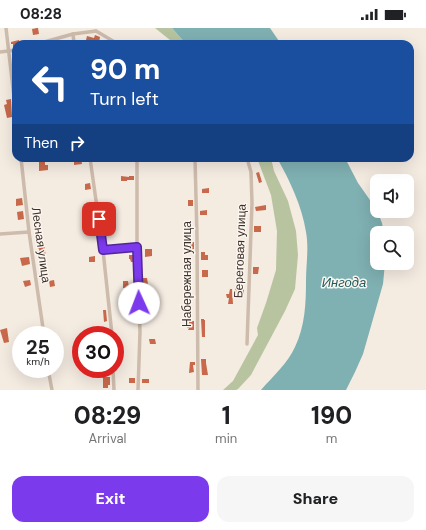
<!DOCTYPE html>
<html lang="en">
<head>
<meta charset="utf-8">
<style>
  :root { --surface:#fff; --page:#f6f6f6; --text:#202124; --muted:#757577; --accent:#7c3aed }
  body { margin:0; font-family:"DM Sans",sans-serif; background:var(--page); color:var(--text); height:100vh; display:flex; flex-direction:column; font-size:15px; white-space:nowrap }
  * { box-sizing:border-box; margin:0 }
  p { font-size:13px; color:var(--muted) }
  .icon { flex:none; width:22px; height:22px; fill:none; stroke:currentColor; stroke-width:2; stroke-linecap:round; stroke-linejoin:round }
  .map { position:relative; height:362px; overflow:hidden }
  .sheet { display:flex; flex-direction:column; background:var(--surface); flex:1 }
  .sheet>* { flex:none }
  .top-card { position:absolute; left:12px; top:12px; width:402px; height:122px; border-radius:12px; box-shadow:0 4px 16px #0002; background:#1a4fa0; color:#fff; overflow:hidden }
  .buttons { position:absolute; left:370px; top:146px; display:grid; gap:8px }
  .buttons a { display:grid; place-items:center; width:44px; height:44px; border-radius:8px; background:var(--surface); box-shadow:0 4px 16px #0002; font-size:20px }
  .speed { position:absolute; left:12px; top:298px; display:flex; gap:8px; font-size:20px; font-weight:700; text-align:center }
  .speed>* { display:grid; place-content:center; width:52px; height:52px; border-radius:50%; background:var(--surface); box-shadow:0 4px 16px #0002; line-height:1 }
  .speed small { font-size:10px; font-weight:400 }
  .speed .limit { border:6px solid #d22; background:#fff; color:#111 }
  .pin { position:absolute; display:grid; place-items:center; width:34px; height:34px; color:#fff; margin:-17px; border-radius:8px; box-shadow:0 2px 6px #0006 }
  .me { position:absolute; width:44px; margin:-22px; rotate:358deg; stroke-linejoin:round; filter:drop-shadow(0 0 3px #0008) }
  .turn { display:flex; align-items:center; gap:14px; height:84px; padding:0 12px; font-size:18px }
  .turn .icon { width:52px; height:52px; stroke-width:2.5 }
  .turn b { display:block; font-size:28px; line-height:34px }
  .then { display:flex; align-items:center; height:38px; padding:0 12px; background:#0003; gap:8px; font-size:15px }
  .eta { display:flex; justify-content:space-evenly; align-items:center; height:68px; text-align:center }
  .eta b { font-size:24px; font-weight:800; line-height:28px }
  .cta { display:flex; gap:8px; margin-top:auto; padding:8px 12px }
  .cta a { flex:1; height:46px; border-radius:12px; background:var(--accent); color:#fff; font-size:16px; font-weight:800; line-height:46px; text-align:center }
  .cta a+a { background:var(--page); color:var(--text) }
  .status { display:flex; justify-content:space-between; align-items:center; height:28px; padding:0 20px; background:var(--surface); direction:ltr }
  .status svg { height:11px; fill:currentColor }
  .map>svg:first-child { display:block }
</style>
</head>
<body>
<div class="status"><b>08:28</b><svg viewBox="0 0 49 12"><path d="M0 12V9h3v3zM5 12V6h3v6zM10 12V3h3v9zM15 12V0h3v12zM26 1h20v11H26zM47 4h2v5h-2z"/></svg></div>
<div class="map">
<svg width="426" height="362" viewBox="0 0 426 362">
  <rect width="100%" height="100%" fill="#f4ebe1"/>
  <g fill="#b8c4a0">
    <polygon points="155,0 172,0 186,16 175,16"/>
    <polygon points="257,130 271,130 274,143 288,173 296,203 298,227 295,261 285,283 251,347 238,361 236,362 223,362 233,353 258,307 257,300 266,275 276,242 277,203 271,167"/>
  </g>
  <g fill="#7fb0b2">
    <polygon points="172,0 270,0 281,16 186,16"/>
    <path d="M277,130H345L358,155L377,182L382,195L384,205H377V235H385L383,256L363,326L355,344L346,362H261C273,348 288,335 295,319C305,298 306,275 306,253C306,237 309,220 306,204C302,178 290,153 277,130Z"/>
  </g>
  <g fill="#c8694b">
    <polygon points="37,0 38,0 39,6 33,7 32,1"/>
    <polygon points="95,7 100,9 99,15 86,12 87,8 94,10"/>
    <polygon points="19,12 20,16 16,16 16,19 13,19 13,16 11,16 11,14"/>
    <polygon points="11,71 12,89 7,90 4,77 7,76 6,72"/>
    <polygon points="39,130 45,130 45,137 48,137 48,142 39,143"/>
    <polygon points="81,130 82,136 74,137 74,131"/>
    <polygon points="259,144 262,154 259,155 256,145"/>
    <polygon points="121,148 129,149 129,148 134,148 134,152 127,152 127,153 121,153"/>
    <polygon points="90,155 91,161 85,162 85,156"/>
    <polygon points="209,160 209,165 202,165 202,161"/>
    <polygon points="22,170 23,177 16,178 16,171"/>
    <rect x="188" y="172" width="5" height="6"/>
    <polygon points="266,177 266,182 256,183 255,179"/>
    <polygon points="207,182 207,187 200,187 200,183"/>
    <polygon points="23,183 24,191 18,192 17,184"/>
    <polygon points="93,187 94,194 88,194 87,188"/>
    <rect x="254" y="198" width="7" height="6"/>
    <polygon points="44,214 46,229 40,230 39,220 38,221 37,216"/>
    <polygon points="194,214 194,221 189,222 188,215"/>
    <polygon points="145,221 152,221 152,228 145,229"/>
    <polygon points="201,224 205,224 205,227 208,227 208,232 201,232"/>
    <polygon points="129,227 134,227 134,234 131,234 130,231 129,231"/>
    <polygon points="95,228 95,234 89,234 89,229"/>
    <polygon points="29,229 30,236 22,238 20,230"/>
    <polygon points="253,239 259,239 258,246 253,246"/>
    <rect x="202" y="242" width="6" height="7"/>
    <polygon points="142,250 147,250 148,256 146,256 147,265 142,265 142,259 143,259"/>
    <polygon points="30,252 31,257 25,259 23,253"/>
    <polygon points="54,252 55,258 50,259 49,253"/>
    <polygon points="123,253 128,253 129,260 123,260"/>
    <rect x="235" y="260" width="9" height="6"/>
    <polygon points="230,261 232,261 233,276 228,276 229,270 227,270 226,266 229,266"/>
    <polygon points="131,277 132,282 126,284 125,279"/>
    <polygon points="103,282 106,282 107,293 104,294"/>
    <polygon points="201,291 204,291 204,292 205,292 205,309 202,309"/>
    <polygon points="189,293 194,293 194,302 188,302 189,300 187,300 187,295 189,296"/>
    <polygon points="7,300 9,314 4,315 0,302"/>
    <polygon points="149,311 155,311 156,316 150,316"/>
    <polygon points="57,324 59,336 55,336 55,325"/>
    <polygon points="201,331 206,331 206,335 208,347 202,347"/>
    <polygon points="190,334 195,334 195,337 193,337 194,344 189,345"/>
    <polygon points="103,349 110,349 110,357 108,357 108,360 103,360"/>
    <rect x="129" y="350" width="6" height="5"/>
    <rect x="142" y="351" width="7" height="4"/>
  </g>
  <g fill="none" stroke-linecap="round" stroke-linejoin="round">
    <g stroke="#cdbbac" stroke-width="3.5">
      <polyline points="6,0 16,86"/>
      <polyline points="96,3 118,16"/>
      <polyline points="73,6 74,15"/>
      <polyline points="37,16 73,6 96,3"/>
      <polyline points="0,24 16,22"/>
      <polyline points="21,130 29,204 44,307"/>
      <polyline points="90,130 103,222 112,307"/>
      <polyline points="137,130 137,219 140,304 138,362"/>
      <polyline points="195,130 197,209 198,362"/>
      <polyline points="0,206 29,204"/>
      <polyline points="103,222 137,219"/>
      <polyline points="247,316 252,175 251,144 247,130"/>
      <polyline points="48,341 52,362"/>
      <polyline points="113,341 114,362"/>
    </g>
  </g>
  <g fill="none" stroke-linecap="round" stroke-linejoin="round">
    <defs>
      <polyline id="route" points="99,191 103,222 137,219 139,275"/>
    </defs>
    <use href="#route" stroke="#51269a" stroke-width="10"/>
    <use href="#route" stroke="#7c3aed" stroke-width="7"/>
  </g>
  <g text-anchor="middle" stroke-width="3" stroke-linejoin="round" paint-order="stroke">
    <g font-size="12" fill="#3b302b" stroke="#fbf5ee">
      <text transform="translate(41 217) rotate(82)" y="4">Лесная улица</text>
      <text transform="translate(240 223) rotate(-88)" y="4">Береговая улица</text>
      <text transform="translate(187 246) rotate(-90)" y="4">Набережная улица</text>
    </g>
    <g font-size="13" font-style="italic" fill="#1f5a5e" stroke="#fbf5ee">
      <text x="344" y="259">Ингода</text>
    </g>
  </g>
</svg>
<div class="buttons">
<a><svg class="icon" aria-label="sound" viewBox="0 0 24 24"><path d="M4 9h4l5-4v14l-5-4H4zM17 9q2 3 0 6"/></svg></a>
<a><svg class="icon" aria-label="search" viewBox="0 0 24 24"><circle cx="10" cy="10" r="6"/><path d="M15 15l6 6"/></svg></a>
</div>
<div class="speed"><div>25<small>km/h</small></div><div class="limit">30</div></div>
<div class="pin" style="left:99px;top:191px;background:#d93025"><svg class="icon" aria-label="arrive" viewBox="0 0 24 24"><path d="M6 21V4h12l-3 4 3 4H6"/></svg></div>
<svg class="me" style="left:139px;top:275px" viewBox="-20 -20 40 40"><circle r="19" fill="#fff"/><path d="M0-13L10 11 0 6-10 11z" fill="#7c3aed"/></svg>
<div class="top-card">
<div class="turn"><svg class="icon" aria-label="left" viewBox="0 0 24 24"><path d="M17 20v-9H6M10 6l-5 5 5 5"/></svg><div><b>90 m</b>Turn left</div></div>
<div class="then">Then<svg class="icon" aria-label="right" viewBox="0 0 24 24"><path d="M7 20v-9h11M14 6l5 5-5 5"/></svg></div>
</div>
</div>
<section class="sheet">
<div class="eta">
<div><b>08:29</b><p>Arrival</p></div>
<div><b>1</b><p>min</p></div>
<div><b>190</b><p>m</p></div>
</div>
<div class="cta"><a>Exit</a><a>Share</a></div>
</section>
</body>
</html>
